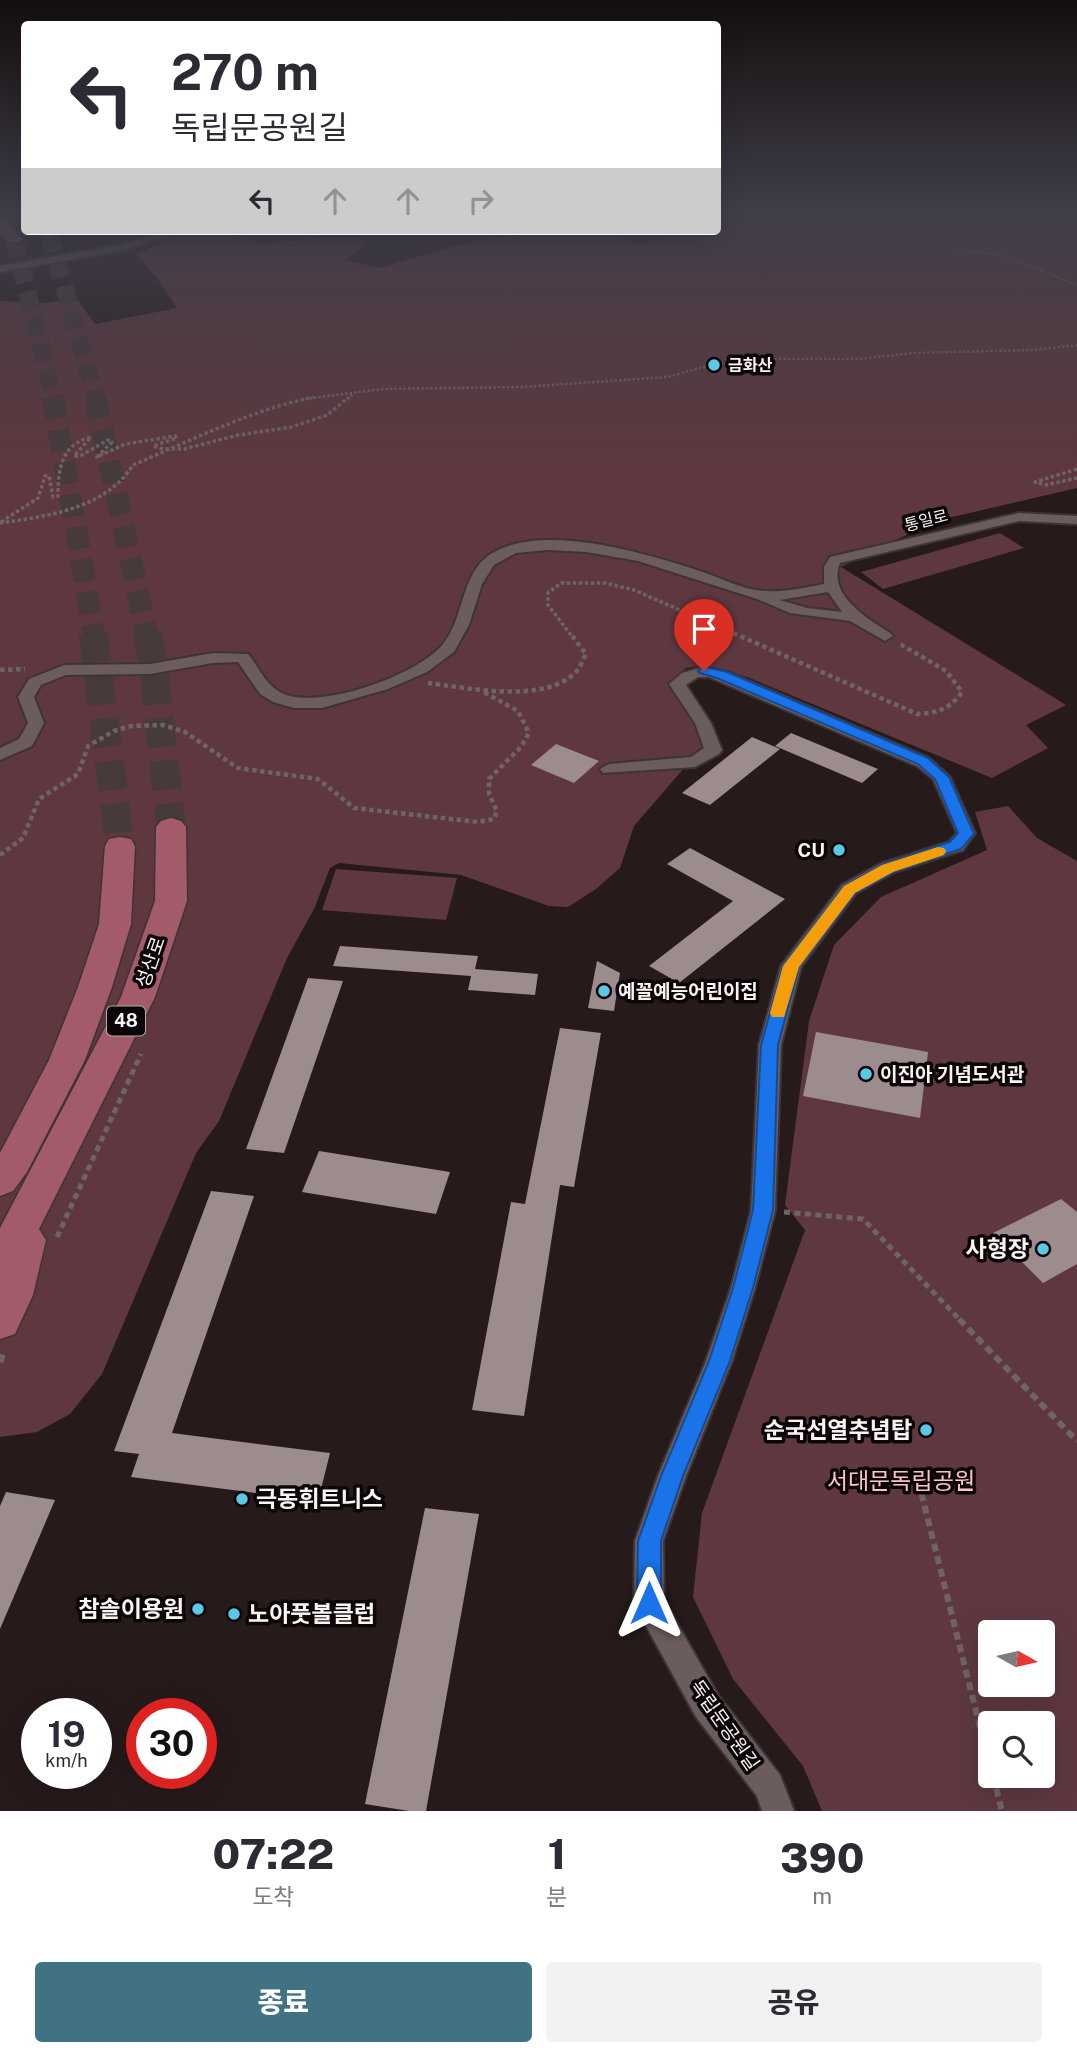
<!DOCTYPE html>
<html lang="ko">
<head>
<meta charset="utf-8">
<style>
  :root { --surface:#fff; --page:#f2f2f3; --text:#2b2b33; --muted:#7c7c81; --accent:#417284 }
  body { margin:0; font-family:"Public Sans","Noto Sans KR",sans-serif; background:var(--page); color:var(--text); height:100vh; display:flex; flex-direction:column; font-size:26px; white-space:nowrap }
  * { box-sizing:border-box; margin:0 }
  p { font-size:23px; color:var(--muted) }
  .icon { flex:none; width:38px; height:38px; fill:none; stroke:currentColor; stroke-width:2; stroke-linecap:round; stroke-linejoin:round }
  .map { position:relative; height:1811px; overflow:hidden }
  .drawer { display:flex; flex-direction:column; background:var(--surface); flex:1 }
  .drawer>* { flex:none }
  .guide { position:absolute; left:21px; top:21px; width:700px; height:214px; border-radius:7px; box-shadow:0 7px 28px #0002; background:#fff; color:var(--text); overflow:hidden }
  .needle { width:46px; rotate:98deg }
  .fabs { position:absolute; left:978px; top:1620px; display:grid; gap:14px }
  .fabs a { display:grid; place-items:center; width:77px; height:77px; border-radius:7px; background:var(--surface); box-shadow:0 7px 28px #0002; font-size:35px }
  .speed { position:absolute; left:21px; top:1698px; display:flex; gap:14px; font-size:35px; font-weight:700; text-align:center }
  .speed>* { display:grid; place-content:center; width:91px; height:91px; border-radius:50%; background:var(--surface); box-shadow:0 7px 28px #0002; line-height:1 }
  .speed small { font-size:18px; font-weight:400 }
  .speed .limit { border:10px solid #d22; background:#fff; color:#111 }
  .pin { position:absolute; display:grid; place-items:center; width:60px; height:60px; color:#fff; margin:-72px -30px; border-radius:50% 50% 50% 0; rotate:-45deg; box-shadow:0 0 7px #0007 }
  .pin .icon { rotate:45deg }
  .me { position:absolute; width:77px; margin:-38px; rotate:0deg; stroke-linejoin:round; filter:drop-shadow(0 0 5px #0008) }
  .turn { display:flex; align-items:center; gap:24px; height:147px; padding:0 35px; font-size:32px }
  .turn .icon { width:91px; height:91px; stroke-width:2.5 }
  .turn b { display:block; font-size:49px; line-height:60px }
  .lanes { display:flex; align-items:center; height:66px; padding:0 35px; background:#0003; justify-content:center; gap:35px; direction:ltr }
  .lanes .off { opacity:.35 }
  .eta { display:flex; justify-content:space-evenly; align-items:center; height:119px; text-align:center }
  .eta b { font-size:42px; font-weight:800; line-height:49px }
  .cta { display:flex; gap:14px; margin-top:auto; padding:14px 35px }
  .cta a { flex:1; height:80px; border-radius:7px; background:var(--accent); color:#fff; font-size:28px; font-weight:800; line-height:80px; text-align:center }
  .cta a+a { background:var(--page); color:var(--text) }
  .map>svg:first-child { display:block }
</style>
</head>
<body>
<div class="map">
<svg width="1077" height="1811" viewBox="0 0 1077 1811">
  <rect width="100%" height="100%" fill="#261a1b"/>
  <g fill="#5e383e" fill-rule="evenodd">
    <polygon points="784,214 1077,214 1077,488 935,521 841,567 1066,705 1026,725 1048,748 992,778 747,677 704,665 686,668 670,683 682,705 704,730 706,747 691,760 634,826 620,868 596,889 568,907 549,906 461,875 339,863 330,868 314,909 287,958 219,1121 196,1153 102,1374 70,1414 37,1432 0,1437 0,301 43,303 76,298 95,324 177,308 157,278 136,254 190,231 239,231 235,234 261,245 320,238 360,238 366,245 346,260 379,268 455,246 539,231 599,231 639,245 703,231 718,231 718,228"/>
    <polygon points="1000,533 1024,548 883,589 861,572"/>
    <path d="M1008,806L1037,838L1077,861V1811H822L803,1766L733,1679L693,1597L702,1513L805,1230L785,1205L809,1021L834,945L881,897L987,850L975,812ZM990,1633H1043V1685H990ZM990,1724H1043V1776H990Z"/>
    <polygon points="336,869 457,878 446,920 322,910"/>
  </g>
  <g fill="#9c8c8e">
    <polygon points="791,733 878,769 862,783 775,746"/>
    <polygon points="752,737 780,749 710,805 682,793"/>
    <polygon points="556,744 599,761 574,783 531,765"/>
    <polygon points="690,848 785,899 679,983 649,966 733,901 667,864"/>
    <polygon points="340,946 478,956 475,969 538,974 535,995 468,990 471,976 333,966"/>
    <polygon points="597,961 620,973 614,1011 588,1008"/>
    <polygon points="308,978 343,981 284,1153 246,1149"/>
    <polygon points="560,1028 601,1033 574,1187 560,1185 524,1416 472,1410 511,1202 525,1204"/>
    <polygon points="816,1032 928,1052 920,1118 803,1096"/>
    <polygon points="319,1151 450,1172 436,1214 302,1192"/>
    <polygon points="211,1191 254,1196 172,1433 330,1453 318,1501 131,1477 139,1454 114,1451"/>
    <polygon points="1061,1199 1077,1212 1077,1264 1043,1283 993,1233"/>
    <polygon points="6,1492 55,1500 0,1629 0,1506"/>
    <polygon points="425,1508 479,1514 426,1811 409,1811 365,1804"/>
  </g>
  <g fill="none" stroke-linecap="round" stroke-linejoin="round">
    <g stroke="#463a3b" stroke-width="18" stroke-dasharray="18 9" stroke-linecap="butt">
      <polyline points="49,234 96,399"/>
      <polyline points="14,239 54,399"/>
    </g>
    <g stroke="#463a3b" stroke-width="22" stroke-dasharray="22 11" stroke-linecap="butt">
      <polyline points="53,397 94,635"/>
      <polyline points="95,397 147,635"/>
    </g>
    <g stroke="#463a3b" stroke-width="29" stroke-dasharray="29 14" stroke-linecap="butt">
      <polyline points="93,633 120,846"/>
      <polyline points="147,633 153,662 171,827"/>
    </g>
    <defs>
      <g id="minor">
        <polygon points="165,231 180,231 126,250 0,272 0,266 124,244"/>
        <path d="M1019,513L1077,516V524L1019,521L840,563C827,595 868,619 890,633L893,636L885,641L850,621L790,613L757,599L638,561L586,552L547,550L516,553L494,565L482,584L469,625L454,652L427,672L388,689L322,708H294L273,702L260,694L238,662L213,663L150,674L66,675L41,685L34,697L44,723L32,746L0,760V748L19,739L28,723L18,697L29,679L64,665L150,664L213,653L248,654C259,667 265,685 282,693C318,711 418,675 443,644C467,615 459,568 498,550C553,524 651,555 706,573C722,579 739,587 756,590C779,594 802,588 824,584V567L830,557ZM828,592L842,612L807,608L780,600Z"/>
        <polygon points="703,667 728,672 929,758 950,777 975,833 963,850 894,872 856,893 801,967 781,1045 775,1211 755,1288 732,1361 686,1476 663,1541 664,1600 718,1695 780,1775 794,1811 762,1811 757,1796 696,1717 639,1613 634,1603 635,1541 658,1476 706,1361 731,1288 751,1211 759,1045 781,966 842,885 880,864 949,842 957,833 933,779 917,766 709,677 698,677 686,685 711,723 722,750 719,754 695,767 603,773 600,769 609,764 691,757 704,748 695,723 669,684 682,673"/>
      </g>
      <g id="primary">
        <path d="M0,218C9,221 17,231 22,239L20,242H8L0,233Z"/>
        <polygon points="38,231 55,231 57,234 49,239 43,237"/>
        <polygon points="171,818 181,821 186,827 187,901 155,997 39,1229 46,1240 33,1295 15,1334 0,1339 0,1228 121,997 155,901 156,827 161,821"/>
        <polygon points="120,837 131,839 135,846 131,924 112,987 85,1060 27,1172 13,1191 0,1196 0,1153 49,1060 78,987 99,924 105,846 109,839"/>
      </g>
    </defs>
    <use href="#minor" stroke="#3d3435" stroke-width="4"/>
    <use href="#primary" stroke="#3d3435" stroke-width="3"/>
    <g stroke="#6f6465" stroke-width="2.5" stroke-dasharray="2.5 2" stroke-linecap="butt">
      <polyline points="810,214 886,223 901,214"/>
      <polyline points="906,214 962,251 999,254 1077,285"/>
      <polyline points="305,399 382,389 521,387 668,377 710,365 757,359 858,359 914,353 1032,350 1077,345"/>
      <polyline points="347,399 353,394"/>
    </g>
    <g stroke="#6f6465" stroke-width="3.5" stroke-dasharray="3.5 2.5" stroke-linecap="butt">
      <polyline points="1077,469 1035,482 1046,485 1077,478"/>
      <path d="M1,522L38,498L45,476H49L53,497L58,496C58,470 61,444 91,437L74,456H80L108,440L112,442L97,457L125,444L175,436L177,438L153,446L163,449H184L238,435L292,427L327,415L349,397"/>
      <path d="M0,523C48,516 105,509 133,465C192,440 251,410 314,397"/>
      <polyline points="571,635 548,605 548,593 561,583 605,583 634,590 737,635"/>
    </g>
    <g stroke="#6f6465" stroke-width="4.5" stroke-dasharray="4.5 3.5" stroke-linecap="butt">
      <path d="M733,633L917,714C938,713 950,709 962,692L946,671L900,644"/>
      <polyline points="0,670 25,669"/>
      <path d="M428,683C469,688 542,704 575,673C580,668 583,660 586,654L570,633"/>
      <polyline points="0,855 23,838 39,799 78,774 88,746 114,731 131,726 163,725 185,732 238,768 318,779 354,808 478,822 494,819 497,811 489,794 489,779 521,747 529,733 518,711 482,691"/>
    </g>
    <g stroke="#6f6465" stroke-width="5" stroke-dasharray="6 4.5" stroke-linecap="butt">
      <polyline points="784,1212 863,1219 961,1321"/>
      <polyline points="57,1237 141,1054"/>
    </g>
    <g stroke="#6f6465" stroke-width="6" stroke-dasharray="8 5" stroke-linecap="butt">
      <polyline points="959,1319 1077,1441"/>
      <polyline points="0,1362 5,1350"/>
      <polyline points="915,1468 990,1767"/>
      <polyline points="993,1776 1002,1811"/>
    </g>
    <use href="#minor" fill="#6b5c5e" fill-rule="evenodd"/>
    <use href="#primary" fill="#a45b69" fill-rule="evenodd"/>
  </g>
  <linearGradient id="sky" x2="0" y2="1"><stop stop-color="#150e0f"/><stop offset="0.46" stop-color="#413e4a"/><stop offset="1" stop-color="#413e4a" stop-opacity="0"/></linearGradient>
  <rect width="1077" height="467" fill="url(#sky)"/>
  <polygon fill="#1a73e8" stroke="#114b97" stroke-width="2" points="704,667 727,672 928,758 949,777 974,834 961,849 893,872 855,893 799,967 778,1045 773,1210 753,1288 730,1361 683,1476 661,1541 661,1603 657,1611 649,1614 640,1611 637,1603 638,1541 661,1476 709,1361 733,1288 753,1210 761,1045 783,966 844,886 882,865 950,842 958,833 935,779 918,764 717,678 700,673 698,671"/>
  <polygon fill="#f59e0b" points="938,847 944,848 946,851 944,855 893,872 855,893 799,967 784,1017 772,1017 770,1013 783,966 844,886 882,865"/>
  <g fill="#5bc8e6" stroke="#0b0607" stroke-width="2.5">
    <circle cx="714" cy="365" r="7"/>
    <circle cx="839" cy="850" r="7"/>
    <circle cx="604" cy="991" r="7"/>
    <circle cx="866" cy="1074" r="7"/>
    <circle cx="1043" cy="1249" r="7"/>
    <circle cx="926" cy="1430" r="7"/>
    <circle cx="242" cy="1499" r="7"/>
    <circle cx="198" cy="1609" r="7"/>
    <circle cx="234" cy="1614" r="7"/>
  </g>
  <g text-anchor="middle" stroke-width="7" stroke-linejoin="round" paint-order="stroke">
    <g font-size="16" font-weight="bold" fill="#fbf2f3" stroke="#0b0607" text-anchor="start">
      <text x="728" y="371">금화산</text>
    </g>
    <g font-size="16" fill="#fbf2f3" stroke="#0b0607">
      <text transform="translate(926 520) rotate(-14)" y="6">통일로</text>
    </g>
    <rect fill="#0b0607" stroke="#b3abac" stroke-width="2" x="107" y="1006.5" width="38" height="29" rx="5"/>
    <g font-size="18" font-weight="bold" fill="#fbf2f3">
      <text x="126" y="1027">48</text>
    </g>
    <g font-size="19" font-weight="bold" fill="#fbf2f3" stroke="#0b0607" text-anchor="start">
      <text x="825" y="857" text-anchor="end">CU</text>
      <text x="618" y="998">예꼴예능어린이집</text>
      <text x="880" y="1081">이진아 기념도서관</text>
    </g>
    <g font-size="19" fill="#fbf2f3" stroke="#0b0607">
      <text transform="translate(150 962) rotate(-71)" y="7">성산로</text>
      <text transform="translate(725 1725) rotate(55)" y="7">독립문공원길</text>
    </g>
    <g font-size="23" font-weight="bold" fill="#fbf2f3" stroke="#0b0607" text-anchor="end">
      <text x="1029" y="1257">사형장</text>
      <text x="912" y="1438">순국선열추념탑</text>
      <text x="256" y="1507" text-anchor="start">극동휘트니스</text>
      <text x="184" y="1617">참솔이용원</text>
      <text x="248" y="1622" text-anchor="start">노아풋볼클럽</text>
    </g>
    <g font-size="23" fill="#fcc1c9" stroke="#0b0607">
      <text x="901" y="1489">서대문독립공원</text>
    </g>
  </g>
</svg>
<div class="fabs">
<a><svg class="needle" viewBox="-14 -14 28 28"><path d="M0-13l5 13h-10z" fill="#e53935"/><path d="M0 13l5-13h-10z" fill="#7c7c81"/></svg></a>
<a><svg class="icon" aria-label="search" viewBox="0 0 24 24"><circle cx="10" cy="10" r="6"/><path d="M15 15l6 6"/></svg></a>
</div>
<div class="speed"><div>19<small>km/h</small></div><div class="limit">30</div></div>
<div class="pin" style="left:704px;top:671px;background:#d93025"><svg class="icon" aria-label="arrive" viewBox="0 0 24 24"><path d="M6 21V4h12l-3 4 3 4H6"/></svg></div>
<svg class="me" style="left:649px;top:1603px" viewBox="-20 -20 40 40"><path d="M0-17L14 15 0 8-14 15z" fill="#1a73e8" stroke="#fff" stroke-width="4"/></svg>
<div class="guide">
<div class="turn"><svg class="icon" aria-label="left" viewBox="0 0 24 24"><path d="M17 20v-9H6M10 6l-5 5 5 5"/></svg><div><b>270 m</b>독립문공원길</div></div>
<div class="lanes"><svg class="icon" aria-label="left" viewBox="0 0 24 24"><path d="M17 20v-9H6M10 6l-5 5 5 5"/></svg><svg class="icon off" aria-label="ahead" viewBox="0 0 24 24"><path d="M12 20V5M6 11l6-6 6 6"/></svg><svg class="icon off" aria-label="ahead" viewBox="0 0 24 24"><path d="M12 20V5M6 11l6-6 6 6"/></svg><svg class="icon off" aria-label="right" viewBox="0 0 24 24"><path d="M7 20v-9h11M14 6l5 5-5 5"/></svg></div>
</div>
</div>
<section class="drawer">
<div class="eta">
<div><b>07:22</b><p>도착</p></div>
<div><b>1</b><p>분</p></div>
<div><b>390</b><p>m</p></div>
</div>
<div class="cta"><a>종료</a><a>공유</a></div>
</section>
</body>
</html>
